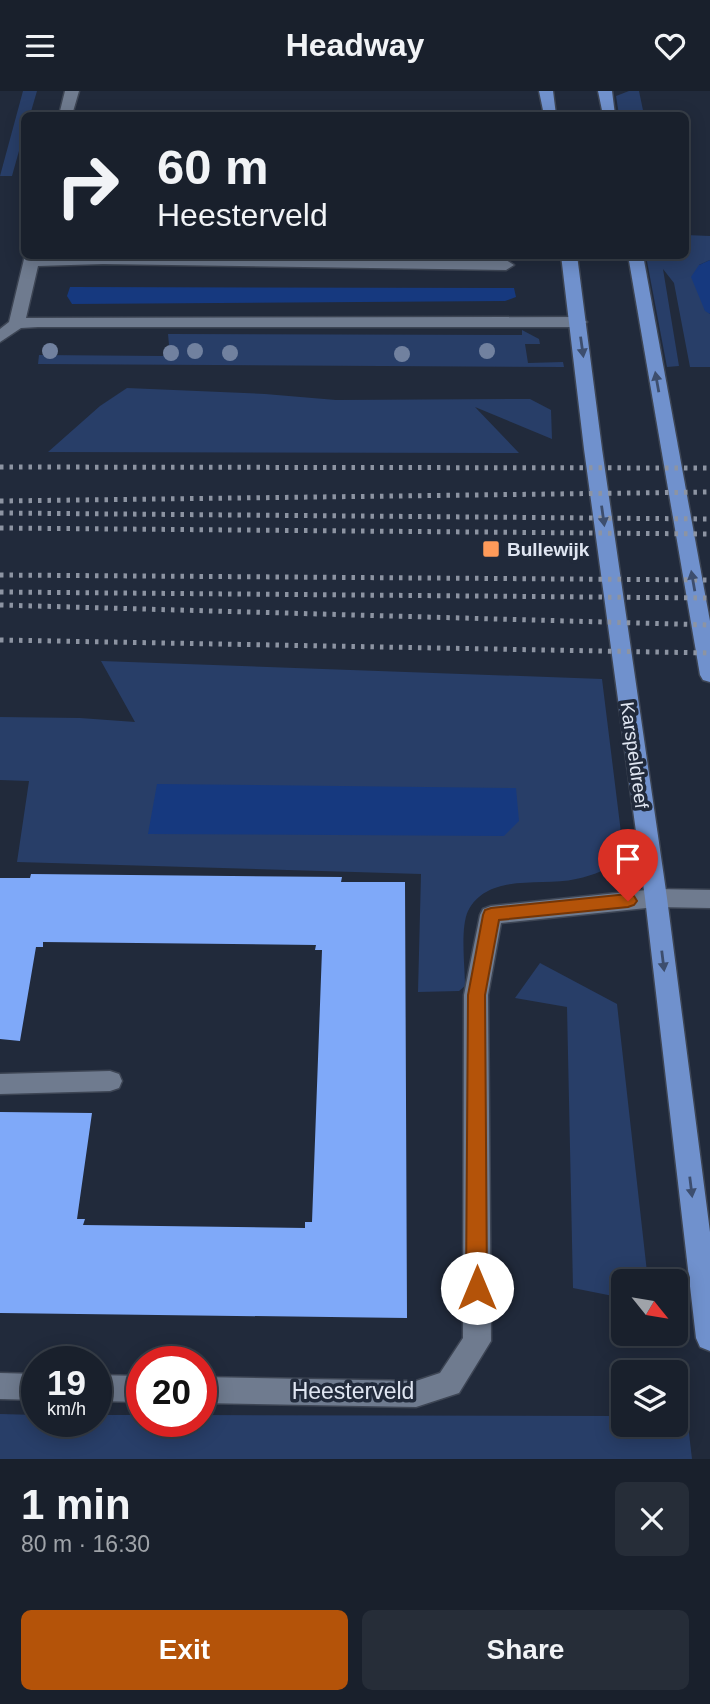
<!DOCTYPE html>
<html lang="en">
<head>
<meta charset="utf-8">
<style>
  :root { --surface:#19202c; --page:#262d38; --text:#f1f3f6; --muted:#9fa3a9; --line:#373e48; --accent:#b45309 }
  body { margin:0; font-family:Helvetica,sans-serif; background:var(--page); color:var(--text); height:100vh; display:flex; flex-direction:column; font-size:26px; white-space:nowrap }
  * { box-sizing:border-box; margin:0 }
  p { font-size:23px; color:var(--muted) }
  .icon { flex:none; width:38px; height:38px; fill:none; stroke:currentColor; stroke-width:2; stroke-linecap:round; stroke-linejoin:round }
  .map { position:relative; height:1368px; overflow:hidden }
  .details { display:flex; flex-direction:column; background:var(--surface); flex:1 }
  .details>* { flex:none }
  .hud { position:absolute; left:21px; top:21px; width:668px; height:147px; border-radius:10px; box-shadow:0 4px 18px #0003,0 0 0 2px var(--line); background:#19202c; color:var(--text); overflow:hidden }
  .needle { width:46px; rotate:120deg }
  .buttons { position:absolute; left:611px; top:1178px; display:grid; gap:14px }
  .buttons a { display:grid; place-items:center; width:77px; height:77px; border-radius:10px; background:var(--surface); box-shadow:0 4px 18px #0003,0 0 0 2px var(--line); font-size:35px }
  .speed { position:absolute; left:21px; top:1255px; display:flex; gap:14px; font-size:35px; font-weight:700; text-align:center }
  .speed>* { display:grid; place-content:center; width:91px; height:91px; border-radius:50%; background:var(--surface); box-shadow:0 4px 18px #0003,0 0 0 2px var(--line); line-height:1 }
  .speed small { font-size:18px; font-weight:400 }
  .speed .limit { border:10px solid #d22; background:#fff; color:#111 }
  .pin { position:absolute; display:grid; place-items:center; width:60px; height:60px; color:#fff; margin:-72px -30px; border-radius:50% 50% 50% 0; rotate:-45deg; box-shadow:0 0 7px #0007 }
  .pin .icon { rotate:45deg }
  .me { position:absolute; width:77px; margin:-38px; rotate:0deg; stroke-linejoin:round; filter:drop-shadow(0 0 5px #0008) }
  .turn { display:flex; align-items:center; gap:24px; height:147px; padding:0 21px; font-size:32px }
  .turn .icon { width:91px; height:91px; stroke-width:2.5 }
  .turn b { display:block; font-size:49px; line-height:60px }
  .round { display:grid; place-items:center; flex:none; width:74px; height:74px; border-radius:10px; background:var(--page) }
  .head { display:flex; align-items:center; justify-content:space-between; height:119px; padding:0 21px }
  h1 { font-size:42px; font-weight:700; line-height:52px }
  .action { display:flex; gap:14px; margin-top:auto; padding:14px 21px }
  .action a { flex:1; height:80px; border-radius:10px; background:var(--accent); color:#fff; font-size:28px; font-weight:700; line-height:80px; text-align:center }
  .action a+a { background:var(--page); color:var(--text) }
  header { display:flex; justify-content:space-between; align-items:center; height:91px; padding:0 21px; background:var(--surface); font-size:32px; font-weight:700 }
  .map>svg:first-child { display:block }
</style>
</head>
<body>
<header><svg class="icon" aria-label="menu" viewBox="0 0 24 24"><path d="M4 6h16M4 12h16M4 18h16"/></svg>Headway<svg class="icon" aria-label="heart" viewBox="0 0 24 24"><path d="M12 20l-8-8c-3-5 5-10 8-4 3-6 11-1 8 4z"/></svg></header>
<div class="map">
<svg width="710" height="1368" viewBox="0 0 710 1368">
  <rect width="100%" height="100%" fill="#212a3b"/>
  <g fill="#283e68">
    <polygon points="23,0 37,0 30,24 24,24 24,42 12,85 0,85"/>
    <polygon points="629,0 639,0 644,24 619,24 616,5"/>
    <polygon points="686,144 710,145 710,169 699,174 705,219 710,223 710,276 690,276 674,192 663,178 679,275 667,276 646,165 686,164"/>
    <polygon points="522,239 539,248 540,253 525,253 528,272 563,271 564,276 38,273 39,264 163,265 169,254 168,243 522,244"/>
    <polygon points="127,297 265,303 336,309 530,308 551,319 552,348 475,316 519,362 48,361 100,315"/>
    <path d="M101,570L602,588L624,766C609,778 595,784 576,788C541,796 488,781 468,820C460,837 465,876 465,895L459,900L418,901L421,783L17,771L29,690L0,689V626L80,627L135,631Z"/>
    <polygon points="540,872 617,913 648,1190 623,1190 623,1207 573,1197 567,916 515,907"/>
    <polygon points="0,1323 37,1324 37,1330 96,1330 96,1324 142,1324 142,1330 201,1330 201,1324 623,1325 623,1334 676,1334 676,1325 687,1325 692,1368 0,1368"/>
  </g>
  <g fill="#16397f">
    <polygon points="710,169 710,223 705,220 691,186 699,174"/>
    <polygon points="70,196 514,197 516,206 505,210 72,213 67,205"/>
    <polygon points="157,693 516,697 519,730 504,745 148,743"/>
  </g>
  <polygon fill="#7fa9f9" points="31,783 342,786 341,791 405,791 407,1227 0,1222 0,1021 92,1022 77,1128 85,1128 83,1134 305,1137 305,1131 312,1131 322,859 315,859 316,854 43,851 43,856 36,856 20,950 0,948 0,787 30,787"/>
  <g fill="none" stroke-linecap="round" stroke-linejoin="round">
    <defs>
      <g id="minor">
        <polygon points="65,0 79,0 72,24 59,24"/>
        <polygon points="25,164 506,169 514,174 506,179 103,173 38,175 26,227 579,226 587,231 579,236 38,236 21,237 0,251 0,238 9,231"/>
        <polygon points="656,798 710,799 710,817 656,816 501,832 488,904 491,1250 459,1302 416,1316 201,1312 201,1286 416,1290 440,1282 463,1247 464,904 480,824 483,818 491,815"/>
        <polygon points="110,980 119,983 122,990 119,997 110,1000 0,1003 0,983"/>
        <polygon points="0,1282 37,1283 37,1309 0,1308"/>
        <polygon points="96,1284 142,1285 142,1311 96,1310"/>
      </g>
      <g id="major">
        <polygon points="539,0 553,0 556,24 544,24"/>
        <polygon points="598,0 612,0 615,24 603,24"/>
        <polygon points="561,164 577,164 602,358 667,807 710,1141 710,1260 700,1256 696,1247 645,807 584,358"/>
        <polygon points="628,164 643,164 710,530 710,591 703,589 700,584"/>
      </g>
    </defs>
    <use href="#minor" stroke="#3d4554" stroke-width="3"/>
    <use href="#major" stroke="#3d4554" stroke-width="3"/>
    <use href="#minor" fill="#6f7b8f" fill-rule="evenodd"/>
    <use href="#major" fill="#7091cd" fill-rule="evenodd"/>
    <g stroke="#8d94a2" stroke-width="5" stroke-dasharray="3.5 6" stroke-linecap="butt">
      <polyline points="0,376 710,377"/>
      <polyline points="0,410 710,401"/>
      <polyline points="0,422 710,428"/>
      <polyline points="0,437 710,443"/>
      <polyline points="0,484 710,489"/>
      <polyline points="0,501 710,507"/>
      <polyline points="0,514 710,534"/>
      <polyline points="0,549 710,562"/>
    </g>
  </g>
  <g fill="#71819f">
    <circle cx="50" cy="260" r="8"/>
    <circle cx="195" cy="260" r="8"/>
    <circle cx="487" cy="260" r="8"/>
    <circle cx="171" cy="262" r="8"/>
    <circle cx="230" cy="262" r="8"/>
    <circle cx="402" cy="263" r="8"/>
  </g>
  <defs><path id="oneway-solid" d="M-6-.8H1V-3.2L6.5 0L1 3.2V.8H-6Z" transform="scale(1.75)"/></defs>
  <g fill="#3d4e6e">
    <use href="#oneway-solid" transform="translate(582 256) rotate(82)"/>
    <use href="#oneway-solid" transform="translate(657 291) rotate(-100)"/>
    <use href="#oneway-solid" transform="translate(603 425) rotate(82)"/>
    <use href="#oneway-solid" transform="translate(693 490) rotate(-100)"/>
    <use href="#oneway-solid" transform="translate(663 870) rotate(83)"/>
    <use href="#oneway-solid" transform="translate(691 1096) rotate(83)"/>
  </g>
  <polygon fill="#b45309" stroke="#753606" stroke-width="2" points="628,803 634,805 637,810 634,814 628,816 499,829 485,904 487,1197 484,1203 477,1206 469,1203 466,1197 468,904 483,824 485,819 491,817"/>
  <rect fill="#ff9b5a" stroke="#212a3b" stroke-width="2.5" x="482" y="449" width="18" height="18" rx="3.5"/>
  <g text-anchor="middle" stroke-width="7" stroke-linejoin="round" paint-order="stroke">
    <g font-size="19" font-weight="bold" fill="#dfe5f1" stroke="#212a3b" text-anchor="start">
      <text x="507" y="465">Bullewijk</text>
    </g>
    <g font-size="19" fill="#dfe5f1" stroke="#212a3b">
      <text transform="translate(635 664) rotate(82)" y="7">Karspeldreef</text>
    </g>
    <g font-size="23" fill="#dfe5f1" stroke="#212a3b">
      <text x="353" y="1308">Heesterveld</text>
    </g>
  </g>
</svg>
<div class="buttons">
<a><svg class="needle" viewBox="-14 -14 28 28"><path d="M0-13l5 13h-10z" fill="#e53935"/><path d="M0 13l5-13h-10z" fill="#9fa3a9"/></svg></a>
<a><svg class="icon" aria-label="layers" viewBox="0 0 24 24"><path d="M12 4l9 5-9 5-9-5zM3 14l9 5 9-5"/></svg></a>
</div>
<div class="speed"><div>19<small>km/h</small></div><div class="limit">20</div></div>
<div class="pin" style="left:628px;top:810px;background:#d93025"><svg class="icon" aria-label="arrive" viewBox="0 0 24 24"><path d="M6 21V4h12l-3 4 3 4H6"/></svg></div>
<svg class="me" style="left:477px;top:1197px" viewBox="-20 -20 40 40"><circle r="19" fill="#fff"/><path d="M0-13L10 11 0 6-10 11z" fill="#b45309"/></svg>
<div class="hud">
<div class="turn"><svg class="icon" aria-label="right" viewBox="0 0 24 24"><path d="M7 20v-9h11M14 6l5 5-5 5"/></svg><div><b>60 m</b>Heesterveld</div></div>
</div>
</div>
<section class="details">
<div class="head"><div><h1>1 min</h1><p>80 m · 16:30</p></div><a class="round"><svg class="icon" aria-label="close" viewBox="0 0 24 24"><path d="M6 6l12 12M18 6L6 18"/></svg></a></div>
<div class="action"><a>Exit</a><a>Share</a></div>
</section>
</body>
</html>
